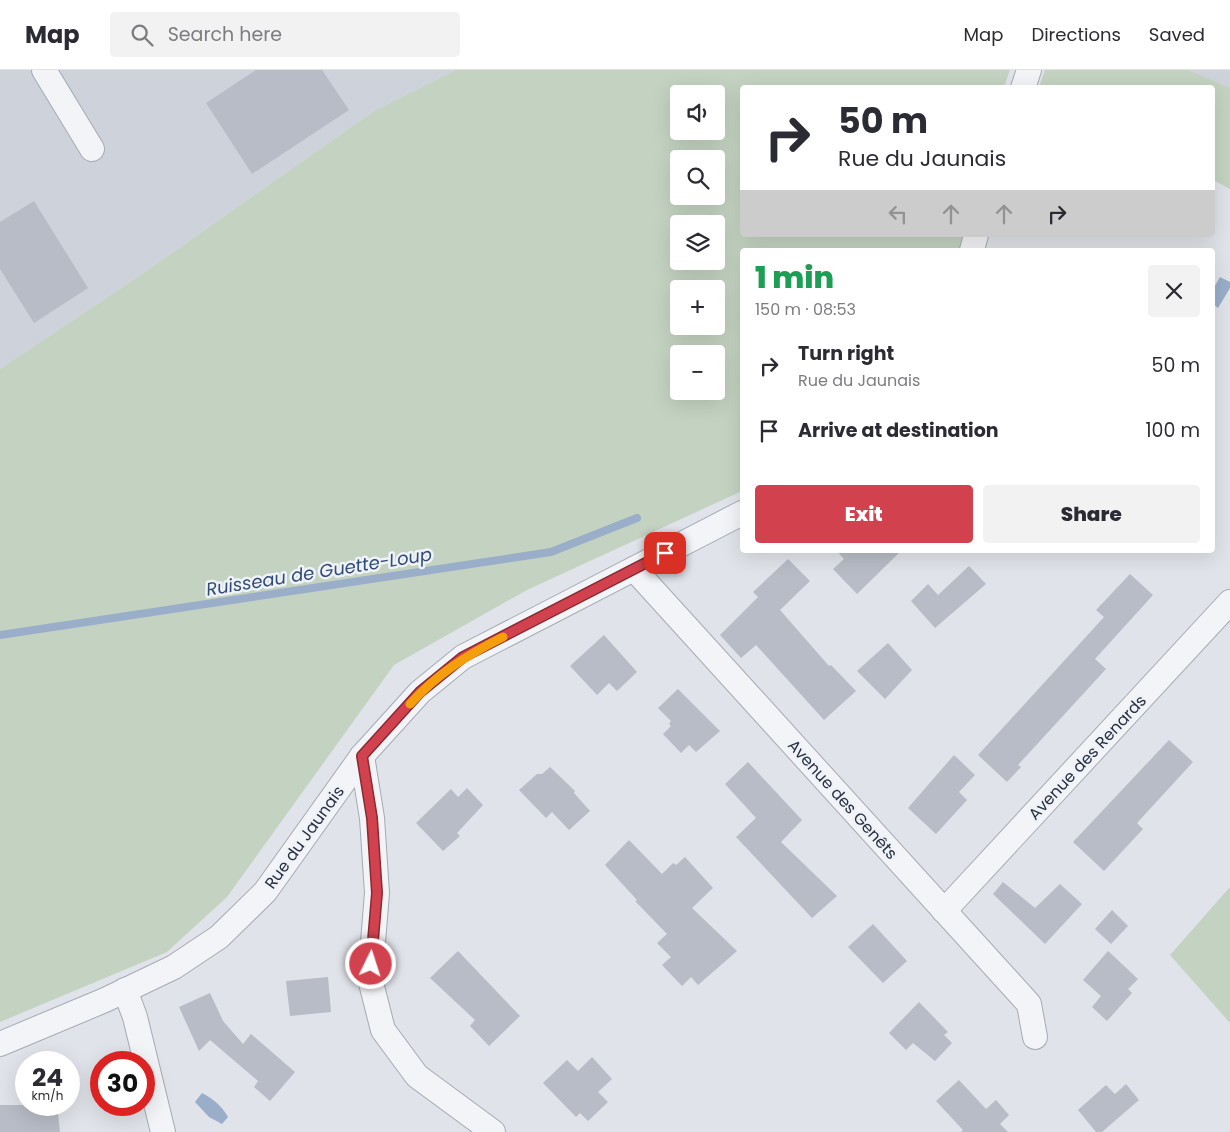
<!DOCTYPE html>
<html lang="en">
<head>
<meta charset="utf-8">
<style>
  :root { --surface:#fff; --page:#f2f2f3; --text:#2b2b33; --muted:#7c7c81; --line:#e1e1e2; --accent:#d1424e }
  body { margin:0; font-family:Poppins,sans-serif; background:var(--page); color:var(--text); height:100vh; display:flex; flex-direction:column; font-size:19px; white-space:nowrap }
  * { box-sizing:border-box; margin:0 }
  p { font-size:16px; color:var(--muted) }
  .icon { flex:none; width:28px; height:28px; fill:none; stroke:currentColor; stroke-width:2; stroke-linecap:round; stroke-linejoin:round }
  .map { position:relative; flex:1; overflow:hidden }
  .details { position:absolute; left:740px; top:178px; width:475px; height:305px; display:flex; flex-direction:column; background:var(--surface); border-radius:5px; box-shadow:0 5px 20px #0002 }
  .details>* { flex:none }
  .banner { position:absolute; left:740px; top:15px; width:475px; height:152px; border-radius:5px; box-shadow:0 5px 20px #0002; background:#fff; color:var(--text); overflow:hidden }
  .tools { position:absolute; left:670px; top:15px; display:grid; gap:10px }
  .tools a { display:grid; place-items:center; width:55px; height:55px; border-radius:5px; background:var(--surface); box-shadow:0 5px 20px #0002; font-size:25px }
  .speed { position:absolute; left:15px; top:981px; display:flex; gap:10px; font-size:25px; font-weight:700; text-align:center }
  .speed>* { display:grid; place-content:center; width:65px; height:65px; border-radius:50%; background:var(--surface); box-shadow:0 5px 20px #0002; line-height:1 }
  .speed small { font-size:12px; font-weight:400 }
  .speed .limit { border:8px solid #d22; background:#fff; color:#111 }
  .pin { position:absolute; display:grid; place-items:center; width:42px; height:42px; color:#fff; margin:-21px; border-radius:10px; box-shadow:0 2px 8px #0006 }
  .me { position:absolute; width:55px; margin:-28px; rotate:4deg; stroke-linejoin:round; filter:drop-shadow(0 0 4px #0008) }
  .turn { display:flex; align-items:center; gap:18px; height:105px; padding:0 15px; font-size:22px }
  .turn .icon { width:65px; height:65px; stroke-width:2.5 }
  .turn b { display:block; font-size:35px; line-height:42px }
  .lanes { display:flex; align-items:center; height:48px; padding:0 15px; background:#0003; justify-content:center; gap:25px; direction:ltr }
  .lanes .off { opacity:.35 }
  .round { display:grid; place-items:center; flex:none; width:52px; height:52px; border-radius:5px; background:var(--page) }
  .head { display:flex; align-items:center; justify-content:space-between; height:85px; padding:0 15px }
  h1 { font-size:30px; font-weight:800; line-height:38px; color:#1e9e55 }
  .button { display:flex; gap:10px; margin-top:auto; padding:10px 15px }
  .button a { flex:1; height:58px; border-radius:5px; background:var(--accent); color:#fff; font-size:20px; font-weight:800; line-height:58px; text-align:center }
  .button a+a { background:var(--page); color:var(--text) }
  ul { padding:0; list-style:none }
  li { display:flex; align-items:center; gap:15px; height:65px; padding:0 15px }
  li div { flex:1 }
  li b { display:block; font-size:19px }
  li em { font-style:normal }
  header { display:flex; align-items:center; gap:30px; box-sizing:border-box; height:70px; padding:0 25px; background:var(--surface); border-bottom:1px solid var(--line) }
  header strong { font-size:24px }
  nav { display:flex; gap:28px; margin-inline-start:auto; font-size:18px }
  .search { width:350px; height:45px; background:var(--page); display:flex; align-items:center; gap:12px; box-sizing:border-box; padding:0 18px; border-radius:5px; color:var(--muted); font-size:19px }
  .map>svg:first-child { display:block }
</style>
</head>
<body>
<header>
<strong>Map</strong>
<div class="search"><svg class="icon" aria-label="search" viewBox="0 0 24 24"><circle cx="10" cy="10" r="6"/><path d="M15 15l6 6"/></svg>Search here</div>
<nav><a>Map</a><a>Directions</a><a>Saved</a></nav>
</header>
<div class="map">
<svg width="1230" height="1062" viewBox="0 0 1230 1062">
  <rect width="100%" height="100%" fill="#e0e3e9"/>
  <g fill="#ced2db">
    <polygon points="0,0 456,0 374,41 145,202 0,299"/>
    <polygon points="1189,0 1230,0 1230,18"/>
  </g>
  <g fill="#c4d3c1" fill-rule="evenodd">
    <path d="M456,0H1010L1004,17L742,18V165H964L959,180H742V421L527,520L394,595L227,827L167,882L0,952V299L145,202L374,41ZM679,24H716V61H679ZM679,89H716V126H679ZM679,154H716V191H679ZM679,219H716V256H679ZM679,284H716V321H679Z"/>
    <polygon points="1045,0 1189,0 1230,18 1230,119 1213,110 1212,18 1039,17"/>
    <polygon points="1230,817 1230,953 1170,885"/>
  </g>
  <g fill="#9aaeca">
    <polygon points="1220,207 1230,212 1230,218 1218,238 1213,234 1213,219"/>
    <path d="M202,1023C213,1029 221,1035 228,1047L222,1054L209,1047L195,1032Z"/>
  </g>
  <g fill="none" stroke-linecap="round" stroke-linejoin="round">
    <polyline stroke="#9aaeca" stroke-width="8" points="0,565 551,482 637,448"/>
  </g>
  <g fill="#b7bcc6">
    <polygon points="256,0 322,0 349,40 252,104 206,33"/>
    <polygon points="34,131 88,218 34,253 0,199 0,152"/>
    <polygon points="836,480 902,480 857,524 833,499 844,489"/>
    <polygon points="788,489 810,511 780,540 829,596 831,595 856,621 824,650 756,575 741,588 720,565 758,527 753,522"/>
    <polygon points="969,496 986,514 935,558 911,531 928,514 938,525"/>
    <polygon points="1130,504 1153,525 1095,589 1106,599 1018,695 1021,697 1007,712 978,685 1104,547 1096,540"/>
    <polygon points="604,565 637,602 617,621 609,613 597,625 570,596"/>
    <polygon points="888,573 912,600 885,629 857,601"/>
    <polygon points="678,619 720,661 696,682 689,675 681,683 663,664 671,656 669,654 671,651 658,638"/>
    <polygon points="1169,670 1193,692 1137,753 1143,759 1104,801 1073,772"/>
    <polygon points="954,685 975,705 959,722 967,730 936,764 908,738"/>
    <polygon points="748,692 802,750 781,772 837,826 812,848 736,767 756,748 725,714"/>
    <polygon points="550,697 575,721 574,723 590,741 569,760 552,742 546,748 519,720 537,704 542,704"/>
    <polygon points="467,718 483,735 457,763 460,766 443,781 416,753 451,719 458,727"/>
    <polygon points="629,770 662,804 673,793 676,795 685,787 713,818 692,838 737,881 698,915 691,907 682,916 662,895 671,887 657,873 667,864 635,831 637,830 605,795"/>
    <polygon points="1003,812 1035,838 1060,814 1082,834 1045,874 993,824"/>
    <polygon points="1112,840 1128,856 1111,874 1095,859"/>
    <polygon points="873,854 907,891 883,913 848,877"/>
    <polygon points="458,881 520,946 489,976 470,956 475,950 430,908"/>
    <polygon points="1108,881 1138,909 1128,919 1132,923 1107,951 1092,937 1101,926 1083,910"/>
    <polygon points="328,907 331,942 290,946 286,911"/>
    <polygon points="210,923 223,951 243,974 251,964 295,1002 270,1031 254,1017 258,1011 210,970 199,981 179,937"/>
    <polygon points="919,932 948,962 944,965 952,973 935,991 913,973 906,980 889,963"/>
    <polygon points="592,987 612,1009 598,1022 608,1032 588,1051 580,1043 576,1047 543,1013 567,990 578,1001"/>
    <polygon points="959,1010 986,1039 996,1030 1009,1045 1000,1054 1008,1062 961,1062 963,1060 936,1031"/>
    <polygon points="1126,1014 1139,1030 1102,1062 1096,1062 1078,1040 1106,1015 1115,1024"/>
    <polygon points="0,1035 57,1035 60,1062 0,1062"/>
  </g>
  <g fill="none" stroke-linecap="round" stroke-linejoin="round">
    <defs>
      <g id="street">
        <polyline points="44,0 92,79"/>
        <polyline points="1023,18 1029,0"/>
        <polyline points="972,180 976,165"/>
        <polyline points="634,499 1029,934 1035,967"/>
        <polyline points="362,686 372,748 377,823 370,909 383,960 417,1006 493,1062"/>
        <polyline points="944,841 1230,532"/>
        <polyline points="125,920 135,947 163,1062"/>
        <polyline points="0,974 105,930 174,897 219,867 265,822 362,686 420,622 463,587 742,443"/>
      </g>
    </defs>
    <use href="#street" stroke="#a5aab3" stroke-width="26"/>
    <use href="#street" stroke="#f3f4f7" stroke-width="24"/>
  </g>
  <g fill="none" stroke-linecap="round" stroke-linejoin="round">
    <defs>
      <polyline id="route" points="371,894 377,823 372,748 362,686 420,622 463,587 665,483"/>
    </defs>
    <use href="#route" stroke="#882b33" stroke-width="12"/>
    <use href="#route" stroke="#d1424e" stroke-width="9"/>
    <path stroke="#f59e0b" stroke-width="9" d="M410,634C437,604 467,585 503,567"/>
  </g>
  <g text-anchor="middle" stroke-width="5" stroke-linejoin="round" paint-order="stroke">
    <g font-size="16" fill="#283041" stroke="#eff2f7">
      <text transform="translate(1087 687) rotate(-47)" y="6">Avenue des Renards</text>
      <text transform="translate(843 729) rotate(48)" y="6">Avenue des Genêts</text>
      <text transform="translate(304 767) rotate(-54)" y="6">Rue du Jaunais</text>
    </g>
    <g font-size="18" font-style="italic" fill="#314c76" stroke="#eff2f7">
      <text transform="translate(319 502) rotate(-9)" y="6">Ruisseau de Guette-Loup</text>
    </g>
  </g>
</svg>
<div class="tools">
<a><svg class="icon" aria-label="sound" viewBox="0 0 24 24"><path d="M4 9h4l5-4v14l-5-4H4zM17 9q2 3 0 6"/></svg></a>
<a><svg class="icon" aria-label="search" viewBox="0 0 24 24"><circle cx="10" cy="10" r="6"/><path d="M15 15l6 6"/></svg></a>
<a><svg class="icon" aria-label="layers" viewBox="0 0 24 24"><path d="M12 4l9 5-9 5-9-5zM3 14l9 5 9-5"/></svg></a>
<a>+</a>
<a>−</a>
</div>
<div class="speed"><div>24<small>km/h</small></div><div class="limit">30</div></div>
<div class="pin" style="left:665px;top:483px;background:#d93025"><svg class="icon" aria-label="arrive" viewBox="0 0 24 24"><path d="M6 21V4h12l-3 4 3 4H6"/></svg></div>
<svg class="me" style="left:371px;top:894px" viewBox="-20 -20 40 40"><circle r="17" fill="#d1424e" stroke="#fff" stroke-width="3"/><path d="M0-11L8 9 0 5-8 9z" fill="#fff"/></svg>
<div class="banner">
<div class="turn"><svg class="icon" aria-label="right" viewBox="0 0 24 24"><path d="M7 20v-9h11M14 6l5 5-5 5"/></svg><div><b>50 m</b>Rue du Jaunais</div></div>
<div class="lanes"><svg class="icon off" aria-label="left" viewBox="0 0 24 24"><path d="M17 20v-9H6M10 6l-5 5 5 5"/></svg><svg class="icon off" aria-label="ahead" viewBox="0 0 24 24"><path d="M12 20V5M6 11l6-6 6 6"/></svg><svg class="icon off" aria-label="ahead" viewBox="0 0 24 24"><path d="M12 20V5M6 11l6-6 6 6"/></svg><svg class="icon" aria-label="right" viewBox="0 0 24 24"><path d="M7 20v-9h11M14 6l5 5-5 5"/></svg></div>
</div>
<section class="details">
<div class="head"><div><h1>1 min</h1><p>150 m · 08:53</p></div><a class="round"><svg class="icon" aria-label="close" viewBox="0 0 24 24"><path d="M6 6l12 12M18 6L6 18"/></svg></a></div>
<ul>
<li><svg class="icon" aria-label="right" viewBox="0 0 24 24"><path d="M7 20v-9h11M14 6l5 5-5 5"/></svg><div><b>Turn right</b><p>Rue du Jaunais</p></div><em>50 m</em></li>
<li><svg class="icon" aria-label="arrive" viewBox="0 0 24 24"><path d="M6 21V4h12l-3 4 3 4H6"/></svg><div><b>Arrive at destination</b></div><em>100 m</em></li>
</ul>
<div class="button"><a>Exit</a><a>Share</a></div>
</section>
</div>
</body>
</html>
